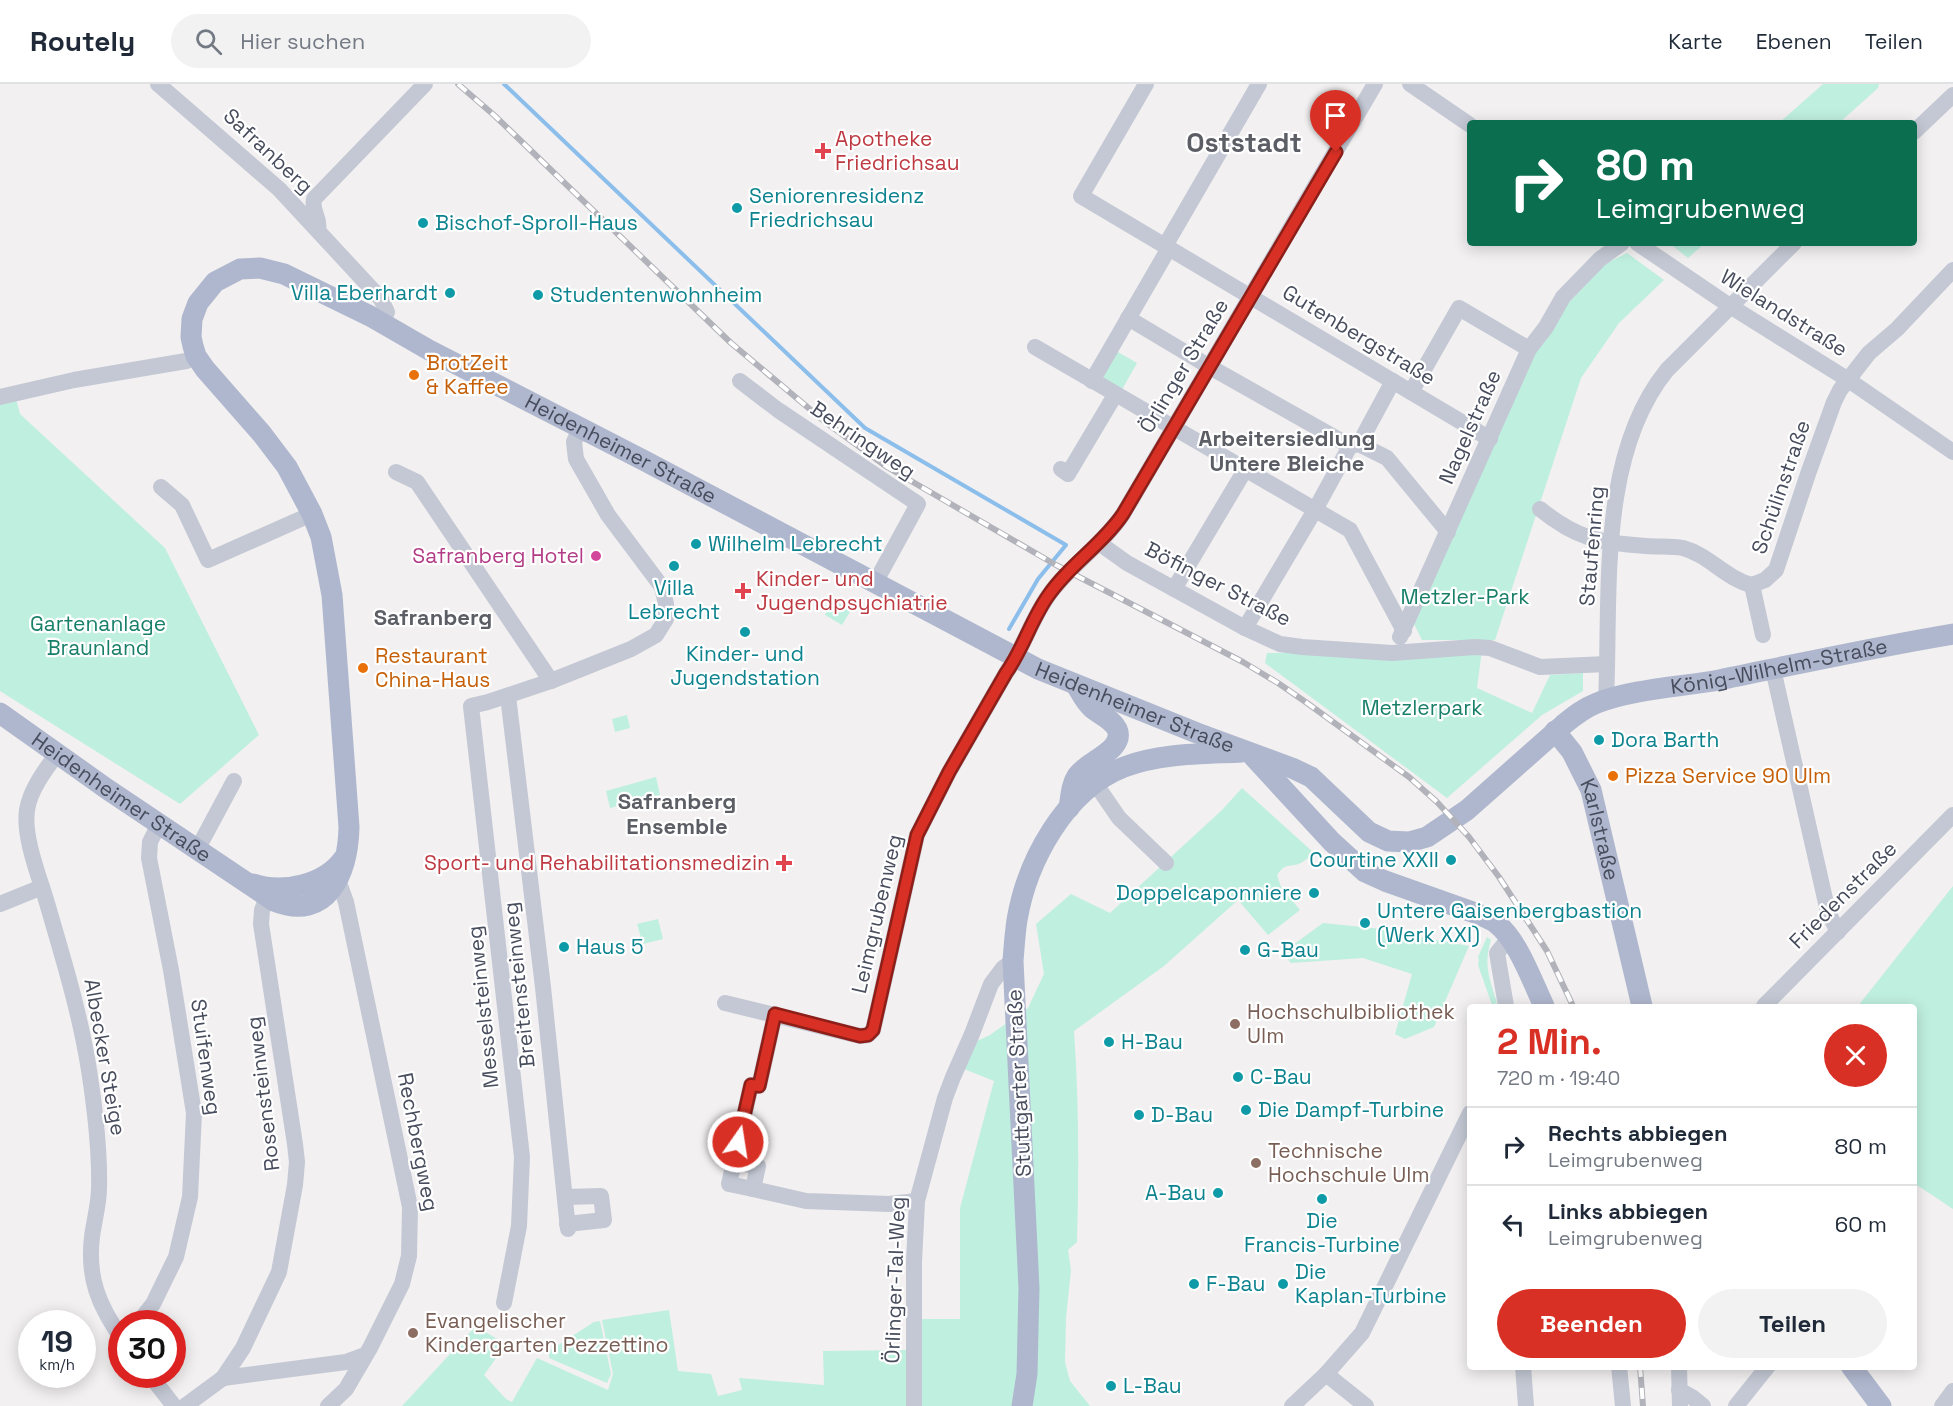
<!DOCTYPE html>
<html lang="de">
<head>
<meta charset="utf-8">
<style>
  :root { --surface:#fff; --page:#f2f2f3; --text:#1f2937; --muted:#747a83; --line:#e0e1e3; --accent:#d93025 }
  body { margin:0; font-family:"Space Grotesk",sans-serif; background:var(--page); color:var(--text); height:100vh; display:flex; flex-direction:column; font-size:22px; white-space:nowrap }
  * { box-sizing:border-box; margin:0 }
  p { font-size:20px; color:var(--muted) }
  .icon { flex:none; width:33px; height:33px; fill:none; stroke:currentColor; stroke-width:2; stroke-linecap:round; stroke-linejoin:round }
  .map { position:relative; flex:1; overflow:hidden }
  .panel { position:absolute; left:1467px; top:920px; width:450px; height:366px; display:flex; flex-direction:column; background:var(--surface); border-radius:6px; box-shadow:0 3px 15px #0003 }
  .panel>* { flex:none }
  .guide { position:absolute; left:1467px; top:36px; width:450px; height:126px; border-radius:6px; box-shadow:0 3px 15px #0003; background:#0b6e4f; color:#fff; overflow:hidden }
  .speed { position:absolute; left:18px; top:1226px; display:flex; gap:12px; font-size:30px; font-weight:700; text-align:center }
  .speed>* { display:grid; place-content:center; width:78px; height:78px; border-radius:50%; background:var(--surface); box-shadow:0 3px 15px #0003; line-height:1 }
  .speed small { font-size:15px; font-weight:400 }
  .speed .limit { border:9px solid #d22; background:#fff; color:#111 }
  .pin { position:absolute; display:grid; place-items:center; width:51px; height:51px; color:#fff; margin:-62px -26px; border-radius:50% 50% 50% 0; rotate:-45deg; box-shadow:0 0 6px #0007 }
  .pin .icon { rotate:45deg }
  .me { position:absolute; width:66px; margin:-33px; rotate:13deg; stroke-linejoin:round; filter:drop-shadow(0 0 4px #0008) }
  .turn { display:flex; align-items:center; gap:21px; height:126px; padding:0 30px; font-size:27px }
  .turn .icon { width:78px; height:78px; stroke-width:2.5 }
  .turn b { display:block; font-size:42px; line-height:51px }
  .round { display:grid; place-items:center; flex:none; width:63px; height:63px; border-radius:32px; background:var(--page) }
  .headline { display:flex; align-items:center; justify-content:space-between; height:102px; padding:0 30px }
  h1 { font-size:36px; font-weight:600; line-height:45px; color:var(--accent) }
  .button { display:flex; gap:12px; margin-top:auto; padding:12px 30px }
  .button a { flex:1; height:69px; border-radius:36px; background:var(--accent); color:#fff; font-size:24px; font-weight:600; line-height:69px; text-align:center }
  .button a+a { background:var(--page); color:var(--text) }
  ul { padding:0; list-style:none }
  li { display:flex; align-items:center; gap:18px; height:78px; padding:0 30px; border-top:2px solid var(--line) }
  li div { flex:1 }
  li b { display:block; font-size:22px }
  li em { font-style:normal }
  header { display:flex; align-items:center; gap:36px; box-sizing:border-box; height:84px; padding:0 30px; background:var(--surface); border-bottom:2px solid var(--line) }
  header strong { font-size:28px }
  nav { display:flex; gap:33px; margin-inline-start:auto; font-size:21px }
  .search { width:420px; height:54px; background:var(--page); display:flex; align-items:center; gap:15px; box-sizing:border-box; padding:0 21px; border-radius:33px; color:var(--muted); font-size:22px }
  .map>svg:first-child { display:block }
</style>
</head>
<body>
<header>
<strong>Routely</strong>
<div class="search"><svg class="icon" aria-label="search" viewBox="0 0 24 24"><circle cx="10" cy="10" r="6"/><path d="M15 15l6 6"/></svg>Hier suchen</div>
<nav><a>Karte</a><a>Ebenen</a><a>Teilen</a></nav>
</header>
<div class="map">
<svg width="1953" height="1322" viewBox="0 0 1953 1322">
  <rect width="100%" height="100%" fill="#f2f0f0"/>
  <g fill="#bfefdf">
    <polygon points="1823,0 1879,0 1878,4 1839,39 1779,39"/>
    <polygon points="1669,159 1705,159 1688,174"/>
    <polygon points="1627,169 1664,196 1619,239 1581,294 1495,556 1422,556 1411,534 1546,243 1605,180"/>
    <polygon points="1116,267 1137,279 1120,309 1102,296"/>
    <polygon points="16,315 20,330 165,464 259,651 180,720 0,607 0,321"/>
    <polygon points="833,516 851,526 842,541 825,531"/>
    <polygon points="1482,566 1477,604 1532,629 1550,591 1583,589 1583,607 1542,631 1447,714 1265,579 1267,569"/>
    <polygon points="627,631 630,644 615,648 612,635"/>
    <polygon points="656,693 660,711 610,724 606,707"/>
    <path d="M1242,704L1314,769C1310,772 1305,777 1301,779C1289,784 1286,778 1277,791L1281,803L1300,826L1268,851L1238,816L1164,882L1074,947C1079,1018 1079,1088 1077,1158L1068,1166L1071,1186L1066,1234L1065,1278L1070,1297L1090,1322H917L916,1235H960V1124L994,997L964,985L977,957L990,951L1028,924L1044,890L1036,840L1071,810L1110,829L1222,726Z"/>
    <polygon points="1953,802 1953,1125 1914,1099 1914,922 1858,922"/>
    <polygon points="658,835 663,855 643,860 637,840"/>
    <polygon points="1323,839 1421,849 1421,853 1469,862 1434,943 1405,955 1395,950 1412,890 1363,874 1291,879 1282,869"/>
    <path d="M1487,853L1491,856C1483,881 1490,896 1497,919L1492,921L1478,881L1479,876L1478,873Z"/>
    <polygon points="669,1226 678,1287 711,1290 718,1312 742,1306 739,1294 824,1301 823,1267 909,1266 908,1322 402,1322 474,1244 482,1246 506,1260 484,1291 506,1315 512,1318 537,1274 608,1306 613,1290 602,1236"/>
    <polygon points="600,1237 611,1290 607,1299 549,1274 549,1267 594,1238"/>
  </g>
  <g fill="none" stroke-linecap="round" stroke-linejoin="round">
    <polyline stroke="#8cbeec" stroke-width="4" points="504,0 865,344 1066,461 1038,495 1009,545"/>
    <g stroke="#c3c8d4" stroke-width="16">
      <polyline points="158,0 279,105 381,215 387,228 382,239"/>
      <polyline points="1146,0 1081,112 1490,355"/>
      <polyline points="1410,0 1470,41"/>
      <polyline points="1914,48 1953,11"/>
      <path d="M318,145C321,134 311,128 314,115L425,0"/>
      <polyline points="1637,159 1730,222 1847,295 1953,368"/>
      <polyline points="1165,162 1259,0"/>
      <polyline points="1128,234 1210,283 1350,362"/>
      <polyline points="1035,263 1350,446 1404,547"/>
      <polyline points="740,297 778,326 918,420 875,499"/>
      <polyline points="1092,297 1169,164"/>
      <polyline points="1411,308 1459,224 1529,265"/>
      <polyline points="0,313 74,296 186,277 196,272"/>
      <polyline points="1359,360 1387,374 1448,448"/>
      <polyline points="1061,385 1068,390 1115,311"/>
      <polyline points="396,388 417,398 551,597"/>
      <polyline points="161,403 182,421 208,476 312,430"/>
      <path d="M1540,425C1577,455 1600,459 1646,462C1658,463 1672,462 1683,464C1709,471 1726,495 1752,501"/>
      <polyline points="1099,459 1127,479 1245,544 1280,560 1302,563 1392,569 1475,563 1490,564 1540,583 1607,580"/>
      <polyline points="1752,501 1765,496 1776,486 1809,387 1834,318 1840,306 1869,269 1897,245 1953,186"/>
      <polyline points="1752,501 1763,551"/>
      <polyline points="1174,505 1245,386"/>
      <polyline points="1245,544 1315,426 1350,362 1359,360 1393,297"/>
      <polyline points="1400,553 1529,265 1546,243 1563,213 1600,175 1622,159"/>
      <polyline points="1773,585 1828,828 1838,848"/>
      <polyline points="508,612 543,903 568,1145"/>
      <path d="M1606,616C1611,512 1597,372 1667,286L1794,159"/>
      <path d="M57,670C45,686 30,706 27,726C23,753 39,792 47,819C63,874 80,929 89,986C95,1025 100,1064 99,1104C99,1120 94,1137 92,1153C87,1194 99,1222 122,1255"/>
      <polyline points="1095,699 1119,734 1166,779"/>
      <polyline points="197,766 234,697"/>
      <polyline points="0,820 42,803"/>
      <path d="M725,919L860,952L868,951L873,946L917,751L949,688L1006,589C1024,564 1032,532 1051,508C1072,480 1103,460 1123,430L1375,0"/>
      <polyline points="1506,922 1497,869 1510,853"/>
      <polyline points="1764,922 1953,731"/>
      <polyline points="734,1078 758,1082 753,1105 729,1100 751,1001 759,1002 775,930"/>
      <polyline points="753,1105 806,1117 889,1120 917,1117"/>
      <polyline points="565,1113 601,1112 604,1136 567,1140"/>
      <polyline points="504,1219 519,1142 522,1073 471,622 488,618 551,597 631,565 656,551 666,535 666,520 662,503 608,431 576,375 574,358 580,344"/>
      <polyline points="138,1239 153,1220 176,1173 190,1113 194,1029 171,886 149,774 150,758 159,740"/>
      <polyline points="1523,1282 1526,1322"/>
      <polyline points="1619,1282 1623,1322"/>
      <polyline points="1679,1282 1680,1322"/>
      <polyline points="149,1290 174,1322"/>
      <polyline points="1326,1290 1366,1322"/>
      <polyline points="223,1294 346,1278 365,1271"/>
      <polyline points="1679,1306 1692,1313 1703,1322"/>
      <polyline points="185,1322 223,1294 243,1264 279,1188 295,1101 297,1078 295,1060 261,840 262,826 271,804"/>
      <polyline points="328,1322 346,1305 370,1264 402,1200 409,1172 410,1123 346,818 338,796 332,788"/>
      <polyline points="914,1322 914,1178 917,1117 945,1014 953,993 972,950 991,900 1003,884 1013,877"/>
      <polyline points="1292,1322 1326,1290 1362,1249 1470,1029"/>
      <polyline points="1736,1322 1768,1282"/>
      <polyline points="1942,1322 1953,1307"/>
    </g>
    <g stroke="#afb7ce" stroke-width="21">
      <path id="s1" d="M0,629L107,705L274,817C328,839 348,788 349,743L332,511L321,453L312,430L287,383L262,350L205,285L196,272L193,262L191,253L192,235L198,219L215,198L240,185L260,184L284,190L370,232L429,266L645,377L1038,585L1197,649L1292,684L1311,693L1369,748L1388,757L1409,758L1427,753L1467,726L1563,641C1574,632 1584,624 1597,619C1633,605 1681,603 1719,596C1797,580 1875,563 1953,550"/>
      <path id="s2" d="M1555,647L1572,668L1591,706L1642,922"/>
      <path d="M1251,670L1332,758L1365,788L1385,797L1478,830C1484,833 1491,835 1496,839C1518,856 1532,897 1544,922"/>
      <path d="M1069,724C1071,713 1071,701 1077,692C1087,677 1126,666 1117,645C1112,635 1100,631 1092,624C1085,618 1081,609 1076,601"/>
      <path d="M253,800C283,810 325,801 344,774"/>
      <polyline points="1851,1282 1881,1322"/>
      <path d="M1022,1322L1027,1290L1029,1204L1013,877C1014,864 1015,849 1017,836C1027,777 1065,706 1124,683C1161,669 1203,670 1242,668"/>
    </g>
    <defs>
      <g id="rail">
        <polyline points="458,0 495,32 731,259 824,337 887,383 1056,481 1243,578 1278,599 1307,619 1409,693 1437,718 1469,753 1499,793 1547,867 1573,922"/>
        <polyline points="1640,1282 1643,1322"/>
      </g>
    </defs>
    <use href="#rail" stroke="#b2b3ba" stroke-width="6"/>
    <use href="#rail" stroke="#fff" stroke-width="4" stroke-dasharray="11" stroke-linecap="butt"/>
  </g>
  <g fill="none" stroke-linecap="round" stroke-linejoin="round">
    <defs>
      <path id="route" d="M738,1058L751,1001L759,1002L775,930L860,952L868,951L873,946L917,751L949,688L1006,589C1023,565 1031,536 1048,512C1069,481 1102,461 1123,430L1336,68"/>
    </defs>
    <use href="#route" stroke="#8d1f18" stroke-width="15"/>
    <use href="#route" stroke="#d93025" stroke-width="10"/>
  </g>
  <g fill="#e0444e" stroke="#fff" stroke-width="2">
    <path d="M820 58h6v6h6v6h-6v6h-6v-6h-6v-6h6z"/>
    <path d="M740 498h6v6h6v6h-6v6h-6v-6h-6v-6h6z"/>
    <path d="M781 770h6v6h6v6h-6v6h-6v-6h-6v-6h6z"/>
  </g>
  <g fill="#0f9aa8" stroke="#fff" stroke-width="2">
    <circle cx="737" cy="124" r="6"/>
    <circle cx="423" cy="139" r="6"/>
    <circle cx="450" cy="209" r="6"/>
    <circle cx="538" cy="211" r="6"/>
    <circle cx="696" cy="460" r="6"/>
    <circle cx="674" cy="482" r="6"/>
    <circle cx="745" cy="548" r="6"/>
    <circle cx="1599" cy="656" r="6"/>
    <circle cx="1451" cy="776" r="6"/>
    <circle cx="1314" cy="809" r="6"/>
    <circle cx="1365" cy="839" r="6"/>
    <circle cx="564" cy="863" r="6"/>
    <circle cx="1245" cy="866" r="6"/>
    <circle cx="1109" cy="958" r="6"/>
    <circle cx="1238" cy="993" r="6"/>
    <circle cx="1246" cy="1026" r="6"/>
    <circle cx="1139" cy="1031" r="6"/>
    <circle cx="1218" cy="1109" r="6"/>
    <circle cx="1322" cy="1115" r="6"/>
    <circle cx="1194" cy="1200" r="6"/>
    <circle cx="1283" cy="1200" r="6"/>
    <circle cx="1111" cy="1302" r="6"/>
  </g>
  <g fill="#e8710a" stroke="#fff" stroke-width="2">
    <circle cx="414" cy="291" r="6"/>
    <circle cx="363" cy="584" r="6"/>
    <circle cx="1613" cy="692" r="6"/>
  </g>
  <circle fill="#d1479c" stroke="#fff" stroke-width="2" cx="596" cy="472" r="6"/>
  <g fill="#8d6e63" stroke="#fff" stroke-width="2">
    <circle cx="1235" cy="940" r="6"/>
    <circle cx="1256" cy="1079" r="6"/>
    <circle cx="413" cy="1249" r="6"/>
  </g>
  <g text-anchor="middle" stroke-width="4.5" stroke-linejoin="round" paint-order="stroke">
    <g font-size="21" fill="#be3a42" stroke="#fff" text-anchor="start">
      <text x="835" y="62">Apotheke<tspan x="835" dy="24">Friedrichsau</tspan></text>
      <text x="756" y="502">Kinder- und<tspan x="756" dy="24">Jugendpsychiatrie</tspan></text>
      <text x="770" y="786" text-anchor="end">Sport- und Rehabilitationsmedizin</text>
    </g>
    <g font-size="21" fill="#484d5d" stroke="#fff">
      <text transform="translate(268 67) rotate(43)" y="7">Safranberg</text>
      <text transform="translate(1784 229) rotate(32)" y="7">Wielandstraße</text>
      <text transform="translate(1359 251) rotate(31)" y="7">Gutenbergstraße</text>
      <text transform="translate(1184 282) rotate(-59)" y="7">Örlinger Straße</text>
      <text transform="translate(1470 343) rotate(-66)" y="7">Nagelstraße</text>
      <text transform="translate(863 356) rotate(34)" y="7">Behringweg</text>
      <text dy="7" stroke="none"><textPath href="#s1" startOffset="1509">Heidenheimer Straße</textPath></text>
      <text transform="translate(1781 403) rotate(-71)" y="7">Schülinstraße</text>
      <text transform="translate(1592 462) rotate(-85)" y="7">Staufenring</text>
      <text transform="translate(1218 500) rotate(27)" y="7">Böfinger Straße</text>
      <text dy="7" stroke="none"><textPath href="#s1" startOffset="2818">König-Wilhelm-Straße</textPath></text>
      <text dy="7" stroke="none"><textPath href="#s1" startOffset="2085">Heidenheimer Straße</textPath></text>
      <text dy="7" stroke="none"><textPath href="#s1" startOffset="148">Heidenheimer Straße</textPath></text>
      <text dy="7" stroke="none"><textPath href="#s2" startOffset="110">Karlstraße</textPath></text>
      <text transform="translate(1843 811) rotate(-45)" y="7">Friedenstraße</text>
      <text transform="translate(877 830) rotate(-77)" y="7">Leimgrubenweg</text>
      <text transform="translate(519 901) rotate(-96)" y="7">Breitensteinweg</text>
      <text transform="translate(483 923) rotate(-96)" y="7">Messelsteinweg</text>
      <text transform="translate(105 973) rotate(80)" y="7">Albecker Steige</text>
      <text transform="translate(206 973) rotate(82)" y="7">Stuifenweg</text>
      <text transform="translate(1019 999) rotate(-93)" y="7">Stuttgarter Straße</text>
      <text transform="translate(263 1010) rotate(-97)" y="7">Rosensteinweg</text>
      <text transform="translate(418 1058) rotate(79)" y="7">Rechbergweg</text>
      <text transform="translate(895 1196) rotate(-88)" y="7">Örlinger-Tal-Weg</text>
    </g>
    <g font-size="21" fill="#0d838f" stroke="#fff" text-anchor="start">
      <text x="749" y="119">Seniorenresidenz<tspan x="749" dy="24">Friedrichsau</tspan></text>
      <text x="435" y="146">Bischof-Sproll-Haus</text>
      <text x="438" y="216" text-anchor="end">Villa Eberhardt</text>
      <text x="550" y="218">Studentenwohnheim</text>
      <text x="708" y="467">Wilhelm Lebrecht</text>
      <text x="674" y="511" text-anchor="middle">Villa<tspan x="674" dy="24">Lebrecht</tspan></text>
      <text x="745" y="577" text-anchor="middle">Kinder- und<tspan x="745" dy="24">Jugendstation</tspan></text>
      <text x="1611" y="663">Dora Barth</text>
      <text x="1439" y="783" text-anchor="end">Courtine XXII</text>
      <text x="1302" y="816" text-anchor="end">Doppelcaponniere</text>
      <text x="1377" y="834">Untere Gaisenbergbastion<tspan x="1377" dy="24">(Werk XXI)</tspan></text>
      <text x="576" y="870">Haus 5</text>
      <text x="1257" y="873">G-Bau</text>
      <text x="1121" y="965">H-Bau</text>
      <text x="1250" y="1000">C-Bau</text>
      <text x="1258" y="1033">Die Dampf-Turbine</text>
      <text x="1151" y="1038">D-Bau</text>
      <text x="1206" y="1116" text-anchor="end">A-Bau</text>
      <text x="1322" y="1144" text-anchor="middle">Die<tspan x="1322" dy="24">Francis-Turbine</tspan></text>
      <text x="1295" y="1195">Die<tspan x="1295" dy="24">Kaplan-Turbine</tspan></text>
      <text x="1206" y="1207">F-Bau</text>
      <text x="1123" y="1309">L-Bau</text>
    </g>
    <g font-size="21" fill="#c56008" stroke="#fff" text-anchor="start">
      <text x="426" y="286">BrotZeit<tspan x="426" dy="24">&amp; Kaffee</tspan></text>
      <text x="375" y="579">Restaurant<tspan x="375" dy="24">China-Haus</tspan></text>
      <text x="1625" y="699">Pizza Service 90 Ulm</text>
    </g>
    <g font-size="21" fill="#b23c85" stroke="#fff" text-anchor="end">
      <text x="584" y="479">Safranberg Hotel</text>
    </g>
    <g font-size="21" fill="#187f68" stroke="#fff">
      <text x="1465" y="520">Metzler-Park</text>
      <text x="98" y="547">Gartenanlage<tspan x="98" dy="24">Braunland</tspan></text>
      <text x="1422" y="631">Metzlerpark</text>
    </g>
    <g font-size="21" fill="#785e54" stroke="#fff" text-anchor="start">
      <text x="1247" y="935">Hochschulbibliothek<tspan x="1247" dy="24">Ulm</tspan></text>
      <text x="1268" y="1074">Technische<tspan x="1268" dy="24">Hochschule Ulm</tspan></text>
      <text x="425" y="1244">Evangelischer<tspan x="425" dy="24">Kindergarten Pezzettino</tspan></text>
    </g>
    <g font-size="22" font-weight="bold" fill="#5c5e65" stroke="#fff">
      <text x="1287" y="362">Arbeitersiedlung<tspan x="1287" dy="25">Untere Bleiche</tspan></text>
      <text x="433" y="541">Safranberg</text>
      <text x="677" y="725">Safranberg<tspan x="677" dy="25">Ensemble</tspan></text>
    </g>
    <g font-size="27" font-weight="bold" fill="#5c5e65" stroke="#fff">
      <text x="1244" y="68">Oststadt</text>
    </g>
  </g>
</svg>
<div class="speed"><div>19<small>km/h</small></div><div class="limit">30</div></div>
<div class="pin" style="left:1336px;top:68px;background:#d93025"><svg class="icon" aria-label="arrive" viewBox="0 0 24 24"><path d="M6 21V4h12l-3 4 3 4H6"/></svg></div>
<svg class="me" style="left:738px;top:1058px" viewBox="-20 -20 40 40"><circle r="17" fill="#d93025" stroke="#fff" stroke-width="3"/><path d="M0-11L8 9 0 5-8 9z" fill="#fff"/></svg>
<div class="guide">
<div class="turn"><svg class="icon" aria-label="right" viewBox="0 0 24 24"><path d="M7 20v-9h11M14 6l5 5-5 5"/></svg><div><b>80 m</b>Leimgrubenweg</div></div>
</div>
<section class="panel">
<div class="headline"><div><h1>2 Min.</h1><p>720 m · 19:40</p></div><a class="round" style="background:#d93025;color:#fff"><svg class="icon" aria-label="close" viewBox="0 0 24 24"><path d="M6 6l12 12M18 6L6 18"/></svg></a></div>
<ul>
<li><svg class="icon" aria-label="right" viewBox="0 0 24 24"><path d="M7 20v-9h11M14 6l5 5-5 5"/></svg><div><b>Rechts abbiegen</b><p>Leimgrubenweg</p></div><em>80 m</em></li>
<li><svg class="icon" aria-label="left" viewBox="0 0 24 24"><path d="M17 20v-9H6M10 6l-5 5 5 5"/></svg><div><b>Links abbiegen</b><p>Leimgrubenweg</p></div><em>60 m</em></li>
</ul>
<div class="button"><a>Beenden</a><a>Teilen</a></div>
</section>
</div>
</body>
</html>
